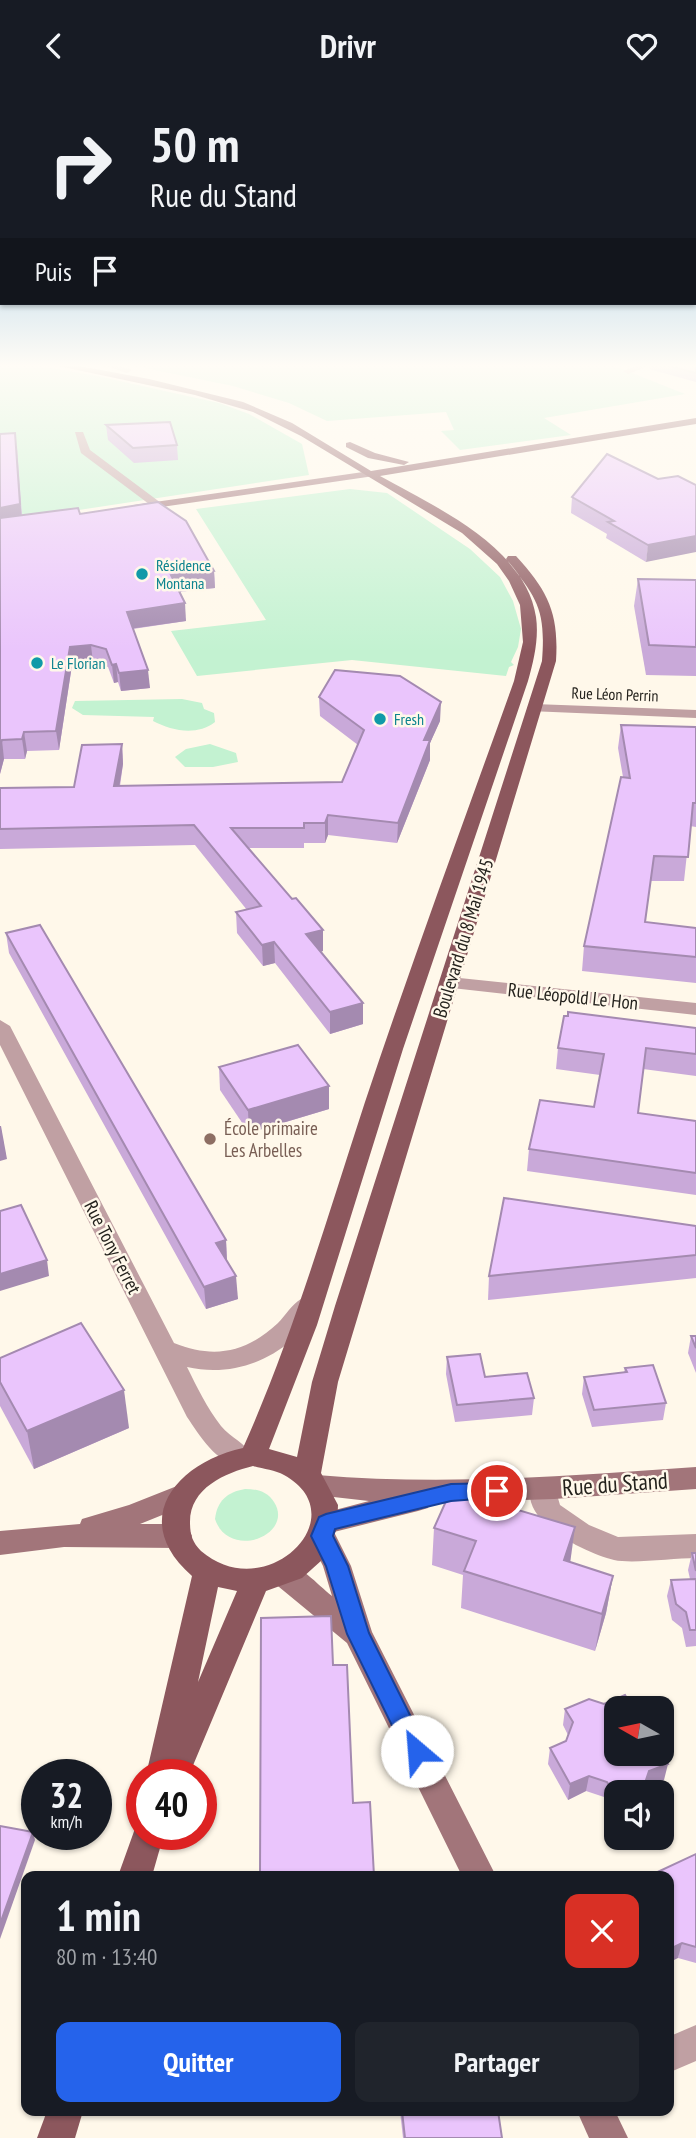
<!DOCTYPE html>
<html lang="fr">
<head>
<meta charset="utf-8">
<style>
  :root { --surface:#171b24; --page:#20242c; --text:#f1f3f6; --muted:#9ea1a6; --accent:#2563eb }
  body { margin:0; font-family:"PT Sans Narrow",sans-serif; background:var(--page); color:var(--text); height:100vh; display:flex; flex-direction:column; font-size:26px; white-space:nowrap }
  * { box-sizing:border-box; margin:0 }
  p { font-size:23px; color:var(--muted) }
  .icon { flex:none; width:38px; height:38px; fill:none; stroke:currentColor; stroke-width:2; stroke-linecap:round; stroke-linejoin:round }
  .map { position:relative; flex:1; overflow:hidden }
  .drawer { position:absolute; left:21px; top:1780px; width:653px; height:245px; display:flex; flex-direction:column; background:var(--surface); border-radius:14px; box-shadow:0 2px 5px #0004 }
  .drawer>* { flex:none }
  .guide { position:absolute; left:0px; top:0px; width:696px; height:214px; box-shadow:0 2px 5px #0004; background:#171b24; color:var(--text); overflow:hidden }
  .needle { width:46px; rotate:279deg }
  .fabs { position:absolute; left:604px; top:1605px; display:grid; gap:14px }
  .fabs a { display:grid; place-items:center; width:70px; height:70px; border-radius:14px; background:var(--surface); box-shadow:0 2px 5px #0004; font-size:35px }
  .speed { position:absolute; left:21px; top:1668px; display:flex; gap:14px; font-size:35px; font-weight:700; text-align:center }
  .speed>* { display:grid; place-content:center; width:91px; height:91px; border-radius:50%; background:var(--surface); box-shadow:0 2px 5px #0004; line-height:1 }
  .speed small { font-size:18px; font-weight:400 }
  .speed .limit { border:10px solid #d22; background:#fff; color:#111 }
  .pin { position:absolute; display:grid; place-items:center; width:60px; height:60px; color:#fff; margin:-30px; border:4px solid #fff; border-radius:50%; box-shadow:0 2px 7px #0007 }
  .me { position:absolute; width:77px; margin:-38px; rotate:333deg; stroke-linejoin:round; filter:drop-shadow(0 0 5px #0008) }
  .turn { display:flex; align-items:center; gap:24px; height:147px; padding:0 35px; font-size:32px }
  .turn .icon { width:91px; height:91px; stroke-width:2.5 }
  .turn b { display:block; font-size:49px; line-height:60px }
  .then { display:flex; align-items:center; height:66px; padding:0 35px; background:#0003; gap:14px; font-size:26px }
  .round { display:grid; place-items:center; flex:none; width:74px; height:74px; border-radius:14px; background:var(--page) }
  .overview { display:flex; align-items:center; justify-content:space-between; height:119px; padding:0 35px }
  h1 { font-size:42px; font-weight:600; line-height:52px }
  .cta { display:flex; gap:14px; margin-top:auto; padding:14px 35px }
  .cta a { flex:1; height:80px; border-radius:14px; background:var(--accent); color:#fff; font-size:28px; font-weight:600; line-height:80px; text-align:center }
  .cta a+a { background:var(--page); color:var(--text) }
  header { display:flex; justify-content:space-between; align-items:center; height:91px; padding:0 35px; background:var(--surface); font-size:32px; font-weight:600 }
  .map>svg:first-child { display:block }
</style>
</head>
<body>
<header><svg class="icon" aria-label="back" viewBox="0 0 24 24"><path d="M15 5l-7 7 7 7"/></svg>Drivr<svg class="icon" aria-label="heart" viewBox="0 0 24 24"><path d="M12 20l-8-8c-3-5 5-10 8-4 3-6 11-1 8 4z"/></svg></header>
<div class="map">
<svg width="696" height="2047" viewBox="0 0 696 2047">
  <rect width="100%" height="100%" fill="#fff8ea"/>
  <g fill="#c3f2d1">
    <polygon points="0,274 34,274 97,285 219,312 249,323 302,353 309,384 0,431"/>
    <polygon points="130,274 612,274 685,303 544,327 571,344 460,359 441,340 454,339 446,321 327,330 289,312 233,295"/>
    <polygon points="350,398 387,402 470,458 500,486 513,510 521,538 518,556 511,571 514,574 509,576 506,585 352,569 197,585 171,540 266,529 196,418"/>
    <path d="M182,608L202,612L204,618L214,622L215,631C197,645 172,640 153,630L154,626L83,624L72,617L75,610Z"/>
    <polygon points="210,653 236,662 238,671 213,676 185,676 175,666 186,658"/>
    <path d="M245,1398C256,1398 267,1400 274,1411C295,1444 229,1470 215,1428C217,1410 227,1401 245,1398Z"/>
  </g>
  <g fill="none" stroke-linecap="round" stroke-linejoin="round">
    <g fill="#c0a0a3" fill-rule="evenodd">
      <polygon points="103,274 119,274 132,279 127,282"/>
      <polygon points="637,274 651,274 628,283 623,280"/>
      <polygon points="75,341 83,341 90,359 161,412 161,416 153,416 81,362"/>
      <polygon points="534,613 696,619 696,627 529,620 527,617 529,614"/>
      <polygon points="450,886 696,912 696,924 443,896 441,892 443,888"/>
      <path d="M0,929L10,935L174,1252C214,1268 246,1262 278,1232C285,1225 292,1213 301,1208C306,1206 311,1207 317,1209L320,1215C292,1263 240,1288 187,1276C197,1296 207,1317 221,1335C231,1347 246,1352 253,1366L249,1373C222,1382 200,1345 187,1326L0,954Z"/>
      <path d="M543,1387L553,1390L560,1414L589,1434L618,1446L696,1443V1467C674,1467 633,1473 614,1469C585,1462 514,1428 533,1390Z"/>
      <polygon points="696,1934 696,1970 668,1982 668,1946"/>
    </g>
    <g fill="#a2757a" fill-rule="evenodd">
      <polygon points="370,380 375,383 374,385 134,420 128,417 134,414"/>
      <path d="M696,1376V1398L554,1408L430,1412L428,1417L418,1420L334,1441L351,1475L372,1541L496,1785H462L347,1552L273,1491L269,1482L273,1473C295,1466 315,1492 332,1505L323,1475L308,1445L314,1436L312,1432L316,1424L369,1410L307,1403L304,1395L307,1387L317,1384C444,1395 569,1385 696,1376Z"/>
      <polygon points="182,1393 192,1396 196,1404 192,1412 140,1433 178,1433 188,1437 192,1445 188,1453 178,1457 64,1456 0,1464 0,1440 80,1433 82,1428 129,1414"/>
      <polygon points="577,2020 615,2020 628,2047 589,2047"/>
    </g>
    <g fill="#8c575d" fill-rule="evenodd">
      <path d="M54,274H74L149,288L243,311L292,332L371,380L696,327V333L380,385C435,416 525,455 536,526C539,547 534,569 528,590L403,958L317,1234L269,1358L297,1366L312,1291L335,1215L542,570C546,518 537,507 506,468L508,465H516C548,500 559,522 556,570L338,1291L321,1382L338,1414L337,1438L322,1469L302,1487L266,1500L189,1684H146L192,1485C128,1429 176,1372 243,1357C293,1245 327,1127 365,1011C412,870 464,730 514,590L523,551L520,514L509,490L497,473L462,442L301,345L253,321L195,304ZM253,1375C263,1378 275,1379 284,1384C358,1425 266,1516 201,1460C192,1451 190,1443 190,1431C190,1397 225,1382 253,1375ZM218,1496L237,1500L198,1591Z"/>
      <polygon points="350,351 375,362 409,371 404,374 368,367 346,356 346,352"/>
      <polygon points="142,1730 142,1743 164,1743 152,1785 118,1785 137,1732"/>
      <polygon points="47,2020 83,2020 75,2047 37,2047"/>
    </g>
  </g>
  <g fill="#c9a9d9">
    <polygon points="649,274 696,274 696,291 649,278"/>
    <polygon points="106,334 177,354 178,369 134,372 108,349"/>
    <polygon points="0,343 17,356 22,424 80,423 214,480 215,497 179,501 186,530 133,538 150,597 121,600 118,591 114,592 108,576 93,572 72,574 59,659 27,660 25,668 4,668 0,683"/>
    <polygon points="658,388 646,471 606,447 607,443 571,422 572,406"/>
    <polygon points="638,488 696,489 696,585 646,584 634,515"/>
    <polygon points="319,606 440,630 430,652 430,669 397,752 328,744 325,752 304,752 304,757 248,757 292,808 323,839 323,860 320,861 363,912 363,933 330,943 275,872 263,875 237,842 236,821 247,819 195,754 0,758 0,697 74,696 122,653 123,673 120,695 342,691 358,654 320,625"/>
    <polygon points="621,634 696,636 696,736 690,735 684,790 651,790 645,831 696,837 696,892 582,880 584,855 623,686 618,657"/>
    <polygon points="6,842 226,1149 227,1170 238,1208 206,1218 9,862"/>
    <polygon points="696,937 696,985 643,978 638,1022 696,1030 696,1104 527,1080 529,1058 594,1016 600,984 556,978 558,957"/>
    <polygon points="219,976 329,1018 249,1042 220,999"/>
    <polygon points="696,1135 696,1187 488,1209 489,1185"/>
    <polygon points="691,1245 696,1245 696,1282 688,1262"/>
    <polygon points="447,1266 485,1286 534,1307 532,1324 455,1331 446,1283"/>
    <polygon points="0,1267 129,1337 34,1378 0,1315"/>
    <polygon points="625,1277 666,1312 663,1329 592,1336 582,1303 584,1286 624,1282"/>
    <polygon points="434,1437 570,1471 613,1485 606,1522 595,1560 461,1517 463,1484 432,1474"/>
    <polygon points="692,1462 696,1462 696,1555 686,1556 682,1537 672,1529 667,1505 671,1489 690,1488 688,1479"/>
    <polygon points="565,1618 664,1689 645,1696 616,1701 616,1718 612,1720 604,1706 586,1700 568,1709 548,1673 550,1657 566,1650 568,1644 563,1634"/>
    <polygon points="696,1763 696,1872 678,1867"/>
    <polygon points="400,2020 498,2020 502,2047 403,2047"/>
  </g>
  <g fill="#a48ab0">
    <polygon points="15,342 22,429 0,433 0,417"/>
    <polygon points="696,445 696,461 646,471 648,454"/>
    <polygon points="214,480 215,497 172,501 171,484"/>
    <polygon points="185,512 186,530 129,538 127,521"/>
    <polygon points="91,554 93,572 72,574 59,659 56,640 70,556"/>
    <polygon points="116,573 118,591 114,592 112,574"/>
    <polygon points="148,579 150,597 121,600 119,582"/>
    <polygon points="441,611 440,630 430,652 430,669 397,752 398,732 424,649"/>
    <polygon points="24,641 27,660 25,668 22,648"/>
    <polygon points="2,649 4,668 0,683 0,654"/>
    <polygon points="122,653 123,673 116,715 114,695"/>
    <polygon points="328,724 328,744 325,752 325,732"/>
    <polygon points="323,839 323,860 306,864 306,843"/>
    <polygon points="274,851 275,872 263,875 262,854"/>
    <polygon points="363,912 363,933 330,943 330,921"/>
    <polygon points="329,995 329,1018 249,1042 248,1019"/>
    <polygon points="0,1035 1,1035 7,1068 0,1070"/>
    <polygon points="226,1149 227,1171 216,1152"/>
    <polygon points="47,1169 49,1185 0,1200 0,1183"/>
    <polygon points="236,1185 238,1208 206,1218 204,1196"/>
    <polygon points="124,1299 129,1337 34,1378 27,1340"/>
    <polygon points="575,1436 570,1473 564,1469"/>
    <polygon points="613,1485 606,1522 595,1560 602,1523"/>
    <polygon points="668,1673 664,1689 645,1696 644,1701 622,1701 649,1680"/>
    <polygon points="589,1685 586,1700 568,1709 570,1693"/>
    <polygon points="616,1703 616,1718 612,1720 615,1704"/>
    <polygon points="33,1741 35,1749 0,1848 0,1833"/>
    <polygon points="682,1852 678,1867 668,1872 668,1859"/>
  </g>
  <g fill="#eac5fc" stroke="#a48ab0" stroke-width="2">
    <polygon points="666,274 696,274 696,282"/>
    <polygon points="170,331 177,354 133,357 106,334"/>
    <polygon points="15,342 20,413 0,417 0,343"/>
    <polygon points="607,363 658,388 678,385 696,394 696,445 648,454 608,431 614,430 572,406"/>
    <polygon points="158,411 186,430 214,480 171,484 185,512 127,521 148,579 119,582 116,573 112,574 106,558 91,554 70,556 56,640 24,641 22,648 2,649 0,654 0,427 78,417 80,423"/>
    <polygon points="638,488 696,489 696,556 649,554"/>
    <polygon points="335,579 400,585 441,611 424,649 430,649 398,732 328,724 325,732 304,732 304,737 231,737 292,808 296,807 323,839 306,843 363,912 330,921 274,851 262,854 236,821 261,815 194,734 0,738 0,697 74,696 82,654 122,653 114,695 342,691 364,639 319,606"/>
    <polygon points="621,634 696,636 696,712 693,712 688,766 654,765 645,831 696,837 696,866 584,855 621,686 630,687"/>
    <polygon points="40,834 226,1149 216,1152 236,1185 204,1196 6,842"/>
    <polygon points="568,921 696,937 696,963 646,957 638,1022 696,1030 696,1082 529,1058 540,1009 594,1016 604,963 558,957 564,925 568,925"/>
    <polygon points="298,954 329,995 248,1019 219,976"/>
    <polygon points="504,1107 696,1135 696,1164 489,1185"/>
    <polygon points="21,1114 47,1169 0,1183 0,1120"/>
    <polygon points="81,1232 124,1299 27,1340 0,1291 0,1267"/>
    <polygon points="691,1245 696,1245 696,1257"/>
    <polygon points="480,1263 485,1286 527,1282 534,1307 457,1314 447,1266"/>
    <polygon points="653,1274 666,1312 594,1319 584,1286 627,1281 625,1277"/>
    <polygon points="451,1399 575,1436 564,1469 613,1485 602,1523 464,1480 476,1450 434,1437"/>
    <polygon points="692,1462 696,1462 696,1480"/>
    <polygon points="696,1488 696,1539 690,1539 686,1521 676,1513 671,1489"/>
    <polygon points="331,1525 333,1574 347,1574 353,1712 370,1711 374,1785 260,1785 261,1527"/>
    <polygon points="625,1604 633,1617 616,1617 616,1662 661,1662 668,1673 649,1680 645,1692 622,1701 616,1701 615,1704 607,1691 589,1685 570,1693 550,1657 566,1650 573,1631 565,1618 589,1608 604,1613"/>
    <polygon points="0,1735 33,1741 0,1833"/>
    <polygon points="696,1763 696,1856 682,1852 668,1859 668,1785 649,1785"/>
    <polygon points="402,2020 498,2020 502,2047 405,2047"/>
  </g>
  <linearGradient id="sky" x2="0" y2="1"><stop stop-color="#77b4e0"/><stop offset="0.49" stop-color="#fffcf6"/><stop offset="1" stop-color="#fffcf6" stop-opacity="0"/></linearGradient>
  <rect width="696" height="561" fill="url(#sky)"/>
  <polygon fill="#2563eb" stroke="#184099" stroke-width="2" points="497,1392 504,1394 507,1400 504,1406 451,1410 335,1438 333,1445 348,1475 369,1542 428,1660 425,1667 417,1671 408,1667 347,1543 326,1475 311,1445 319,1426 326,1423 451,1393"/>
  <g fill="#0f9aa8" stroke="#fff8ea" stroke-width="2.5">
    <circle cx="142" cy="483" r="7"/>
    <circle cx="37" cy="572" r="7"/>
    <circle cx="380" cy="628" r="7"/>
  </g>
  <circle fill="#8d6e63" stroke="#fff8ea" stroke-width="2.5" cx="210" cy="1048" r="7"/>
  <g text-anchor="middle" stroke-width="5" stroke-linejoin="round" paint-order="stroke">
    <g font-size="16" fill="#0d838f" stroke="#fff8ea" text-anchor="start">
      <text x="156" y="480">Résidence<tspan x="156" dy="18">Montana</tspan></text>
      <text x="51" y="578">Le Florian</text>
      <text x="394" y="634">Fresh</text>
    </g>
    <g font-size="16" fill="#24221d" stroke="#fff8ea">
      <text transform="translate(615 603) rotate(2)" y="6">Rue Léon Perrin</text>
    </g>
    <g font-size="19" fill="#24221d" stroke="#fff8ea">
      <text transform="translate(463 847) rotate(-73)" y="7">Boulevard du 8 Mai 1945</text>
      <text transform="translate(573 905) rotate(6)" y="7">Rue Léopold Le Hon</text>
      <text transform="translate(113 1156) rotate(63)" y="7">Rue Tony Ferret</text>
    </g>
    <g font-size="19" fill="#785e54" stroke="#fff8ea" text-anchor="start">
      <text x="224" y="1044">École primaire<tspan x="224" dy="22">Les Arbelles</tspan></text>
    </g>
    <g font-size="23" fill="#24221d" stroke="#fff8ea">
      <text transform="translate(615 1393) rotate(-4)" y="8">Rue du Stand</text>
    </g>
  </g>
</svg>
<div class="fabs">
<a><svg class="needle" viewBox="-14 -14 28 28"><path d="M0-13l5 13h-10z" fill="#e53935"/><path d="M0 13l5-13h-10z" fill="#9ea1a6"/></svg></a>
<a><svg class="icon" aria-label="sound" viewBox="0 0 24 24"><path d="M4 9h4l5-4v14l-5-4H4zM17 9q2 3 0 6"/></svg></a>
</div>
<div class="speed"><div>32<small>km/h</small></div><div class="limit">40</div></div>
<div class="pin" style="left:497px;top:1400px;background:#d93025"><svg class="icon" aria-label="arrive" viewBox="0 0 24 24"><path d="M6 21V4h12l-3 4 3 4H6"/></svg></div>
<svg class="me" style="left:417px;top:1660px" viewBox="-20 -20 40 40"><circle r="19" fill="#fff"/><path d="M0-13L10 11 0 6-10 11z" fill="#2563eb"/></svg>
<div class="guide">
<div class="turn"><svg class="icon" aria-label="right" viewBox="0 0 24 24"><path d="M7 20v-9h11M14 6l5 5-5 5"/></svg><div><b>50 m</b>Rue du Stand</div></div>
<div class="then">Puis<svg class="icon" aria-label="arrive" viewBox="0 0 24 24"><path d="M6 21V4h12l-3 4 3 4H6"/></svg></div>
</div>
<section class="drawer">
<div class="overview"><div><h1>1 min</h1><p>80 m · 13:40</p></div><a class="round" style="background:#d93025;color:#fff"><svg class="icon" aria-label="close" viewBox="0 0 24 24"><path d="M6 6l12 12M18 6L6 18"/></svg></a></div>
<div class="cta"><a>Quitter</a><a>Partager</a></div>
</section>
</div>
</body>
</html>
